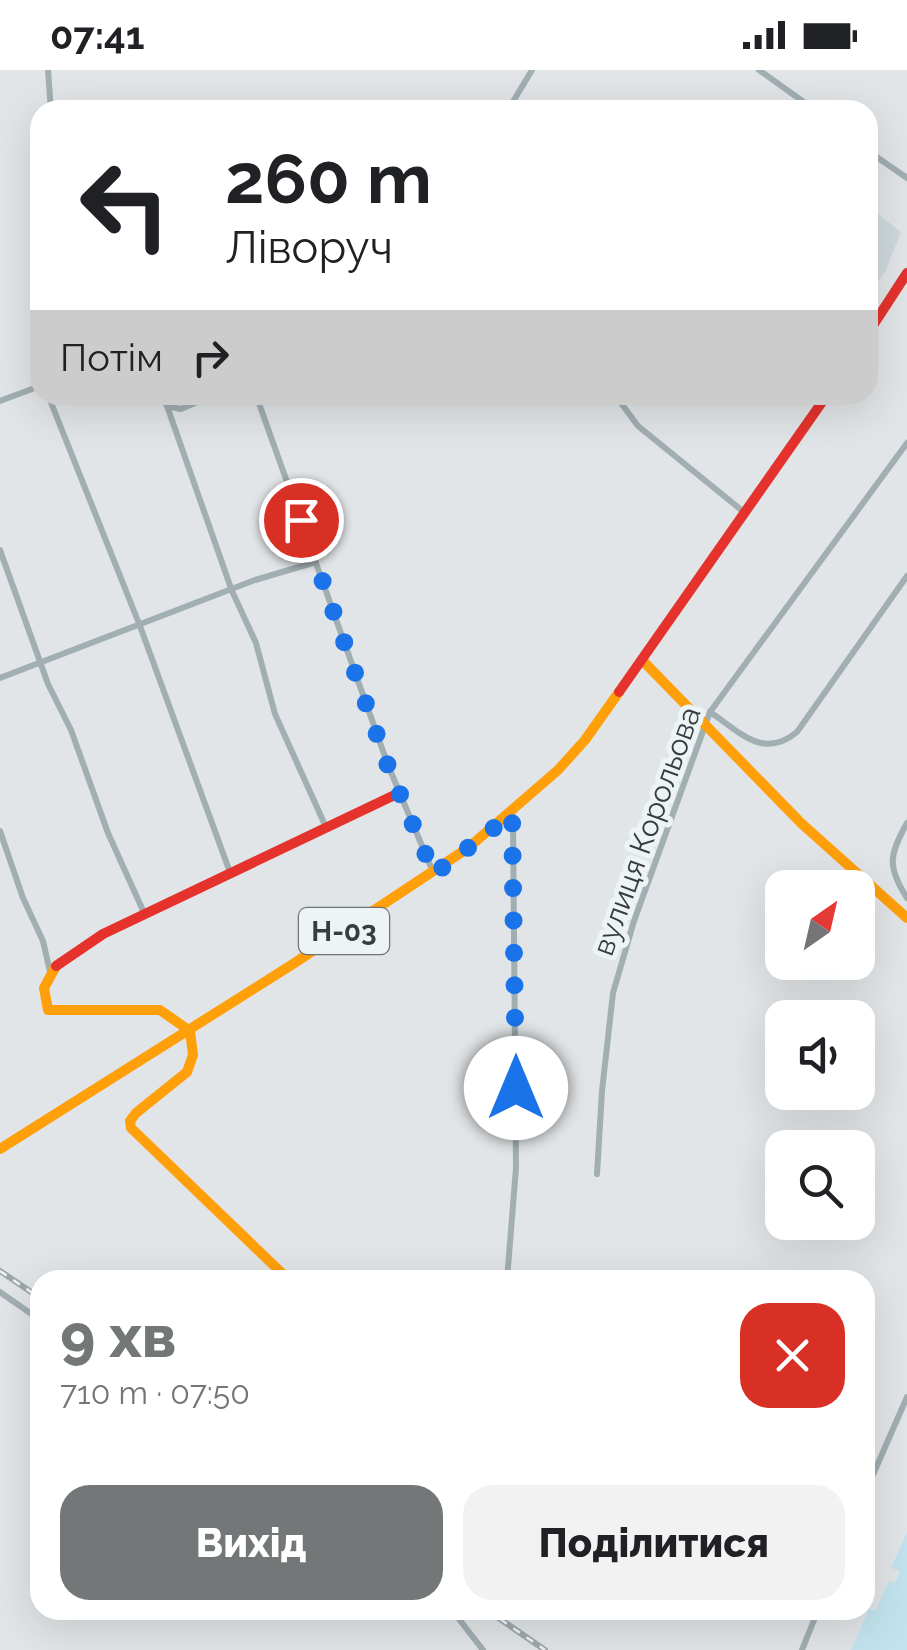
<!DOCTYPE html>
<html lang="uk">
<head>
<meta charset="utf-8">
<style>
  :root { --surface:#fff; --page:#f2f2f2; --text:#202124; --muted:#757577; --accent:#747778 }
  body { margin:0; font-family:Raleway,sans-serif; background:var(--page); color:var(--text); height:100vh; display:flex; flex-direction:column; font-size:38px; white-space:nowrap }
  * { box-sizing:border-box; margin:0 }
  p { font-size:32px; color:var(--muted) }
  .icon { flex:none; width:55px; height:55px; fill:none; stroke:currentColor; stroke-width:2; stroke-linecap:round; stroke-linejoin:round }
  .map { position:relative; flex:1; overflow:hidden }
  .details { position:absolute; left:30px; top:1200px; width:845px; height:350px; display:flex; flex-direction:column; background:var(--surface); border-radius:30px; box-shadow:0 10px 40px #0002 }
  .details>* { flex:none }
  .guide { position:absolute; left:30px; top:30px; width:848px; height:305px; border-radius:30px; box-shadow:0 10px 40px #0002; background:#fff; color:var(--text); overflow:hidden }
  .needle { width:65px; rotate:34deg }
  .controls { position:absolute; left:765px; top:800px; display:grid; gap:20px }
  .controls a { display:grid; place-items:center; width:110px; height:110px; border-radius:20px; background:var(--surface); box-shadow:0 10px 40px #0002; font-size:50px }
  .pin { position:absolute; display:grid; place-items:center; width:85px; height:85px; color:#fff; margin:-42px; border:5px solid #fff; border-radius:50%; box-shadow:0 2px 10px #0007 }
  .me { position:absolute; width:110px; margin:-55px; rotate:0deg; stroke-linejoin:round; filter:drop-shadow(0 0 8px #0008) }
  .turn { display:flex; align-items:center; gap:35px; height:210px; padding:0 30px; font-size:45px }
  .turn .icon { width:130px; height:130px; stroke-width:2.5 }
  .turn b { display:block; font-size:70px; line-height:85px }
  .then { display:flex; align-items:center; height:95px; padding:0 30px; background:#0003; gap:20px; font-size:38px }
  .round { display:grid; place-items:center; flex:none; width:105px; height:105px; border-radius:30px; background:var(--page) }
  .overview { display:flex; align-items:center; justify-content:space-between; height:170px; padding:0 30px }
  h1 { font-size:60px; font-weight:800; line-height:75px; color:var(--accent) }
  .cta { display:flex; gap:20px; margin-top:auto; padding:20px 30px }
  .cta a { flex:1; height:115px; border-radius:30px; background:var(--accent); color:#fff; font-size:40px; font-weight:800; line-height:115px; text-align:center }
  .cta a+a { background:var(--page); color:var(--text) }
  .status { display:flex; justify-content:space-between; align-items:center; height:70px; padding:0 50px; background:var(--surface); direction:ltr }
  .status svg { height:28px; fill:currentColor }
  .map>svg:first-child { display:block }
</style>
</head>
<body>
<div class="status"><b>07:41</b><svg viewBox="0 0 49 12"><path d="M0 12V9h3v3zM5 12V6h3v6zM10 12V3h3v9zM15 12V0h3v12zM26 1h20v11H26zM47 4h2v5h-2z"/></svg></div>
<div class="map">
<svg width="907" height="1580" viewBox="0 0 907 1580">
  <rect width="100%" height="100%" fill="#e2e5e7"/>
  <polygon fill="#cfd9dd" points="868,136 901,162 885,202 868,226"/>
  <polygon fill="#c2e3ee" points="907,1462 907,1580 851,1580 869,1539 876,1540 889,1511 895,1513 900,1501 891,1498"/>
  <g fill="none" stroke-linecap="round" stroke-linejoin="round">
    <g stroke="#a1aeb2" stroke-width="6">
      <polyline points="48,0 51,40"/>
      <polyline points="759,0 815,40"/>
      <polyline points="508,40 532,0"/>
      <polyline points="868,81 907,108"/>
      <polyline points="48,325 140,556 231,805"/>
      <polyline points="160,325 167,336 181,339 213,325"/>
      <polyline points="256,325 388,695 433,802"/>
      <polyline points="615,325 638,356 745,443"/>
      <polyline points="0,331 40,316"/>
      <polyline points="167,336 232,521 256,573 275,644 325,755"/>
      <polyline points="0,480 48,614 71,660 108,763 145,845"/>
      <polyline points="0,608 255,510 316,492"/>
      <path d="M710,642C740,662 763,690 797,662L907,506"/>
      <path d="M907,753C889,785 887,797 907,828"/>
      <polyline points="0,761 23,828 43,871 50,902"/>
      <polyline points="597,1104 602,1021 613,923 634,851 710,642 907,373"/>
      <polyline points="507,1210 516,1098 513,746"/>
      <polyline points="0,1222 40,1250"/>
      <polyline points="865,1423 907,1327"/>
      <polyline points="452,1540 483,1580"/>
      <polyline points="802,1580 818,1540"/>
    </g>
    <g stroke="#ff9f0a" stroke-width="10">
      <polyline points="642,590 801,753 907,848"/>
      <polyline points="56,896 44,918 48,940 160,940 190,961 193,985 187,1002 136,1043 130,1051 131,1058 289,1210"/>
      <polyline points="0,1079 293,894 468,778 558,700 585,670 619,622"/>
    </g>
    <g stroke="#e5322d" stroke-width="10">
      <polyline points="868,263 907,203"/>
      <polyline points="619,622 827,325"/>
      <polyline points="56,896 103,864 401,722"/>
    </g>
    <defs>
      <g id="rail">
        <polyline points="0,1201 40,1228"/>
        <polyline points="487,1540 545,1580"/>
      </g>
    </defs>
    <use href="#rail" stroke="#9ea8ab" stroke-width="6"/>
    <use href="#rail" stroke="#edf4f6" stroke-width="2.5" stroke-dasharray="8" stroke-linecap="butt"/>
  </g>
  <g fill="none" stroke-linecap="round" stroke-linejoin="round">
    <polyline stroke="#1a73e8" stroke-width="18" stroke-dasharray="0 32.4" points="301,450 388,696 434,804 512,744 516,1018"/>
  </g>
  <g text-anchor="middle" stroke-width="10" stroke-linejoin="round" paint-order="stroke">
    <rect fill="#edf4f6" stroke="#6f7374" stroke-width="2.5" x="299" y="838" width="90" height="46" rx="8"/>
    <g font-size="28" font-weight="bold" fill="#393c3d">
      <text x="344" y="871">Н-03</text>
    </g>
    <g font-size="30" fill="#393c3d" stroke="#edf4f6">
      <text transform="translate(647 761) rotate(-70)" y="10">вулиця Корольова</text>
    </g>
  </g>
</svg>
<div class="controls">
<a><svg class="needle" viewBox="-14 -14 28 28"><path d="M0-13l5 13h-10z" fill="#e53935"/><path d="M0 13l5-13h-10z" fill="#757577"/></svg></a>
<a><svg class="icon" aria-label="sound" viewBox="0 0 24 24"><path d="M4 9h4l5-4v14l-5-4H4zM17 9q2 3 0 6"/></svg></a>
<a><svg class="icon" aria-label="search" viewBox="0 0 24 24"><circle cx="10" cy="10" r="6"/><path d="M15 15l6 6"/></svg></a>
</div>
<div class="pin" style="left:301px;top:450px;background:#d93025"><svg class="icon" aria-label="arrive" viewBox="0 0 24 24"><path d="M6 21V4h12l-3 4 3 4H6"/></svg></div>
<svg class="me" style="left:516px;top:1018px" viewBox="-20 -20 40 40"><circle r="19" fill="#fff"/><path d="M0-13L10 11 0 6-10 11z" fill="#1a73e8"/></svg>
<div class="guide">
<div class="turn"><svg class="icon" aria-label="left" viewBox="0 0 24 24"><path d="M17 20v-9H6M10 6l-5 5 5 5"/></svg><div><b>260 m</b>Ліворуч</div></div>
<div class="then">Потім<svg class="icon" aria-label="right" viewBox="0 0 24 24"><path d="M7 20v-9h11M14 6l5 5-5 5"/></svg></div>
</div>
<section class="details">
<div class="overview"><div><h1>9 хв</h1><p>710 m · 07:50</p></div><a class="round" style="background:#d93025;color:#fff"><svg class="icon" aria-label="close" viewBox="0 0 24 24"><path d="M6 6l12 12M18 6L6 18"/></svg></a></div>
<div class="cta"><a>Вихід</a><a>Поділитися</a></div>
</section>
</div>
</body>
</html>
